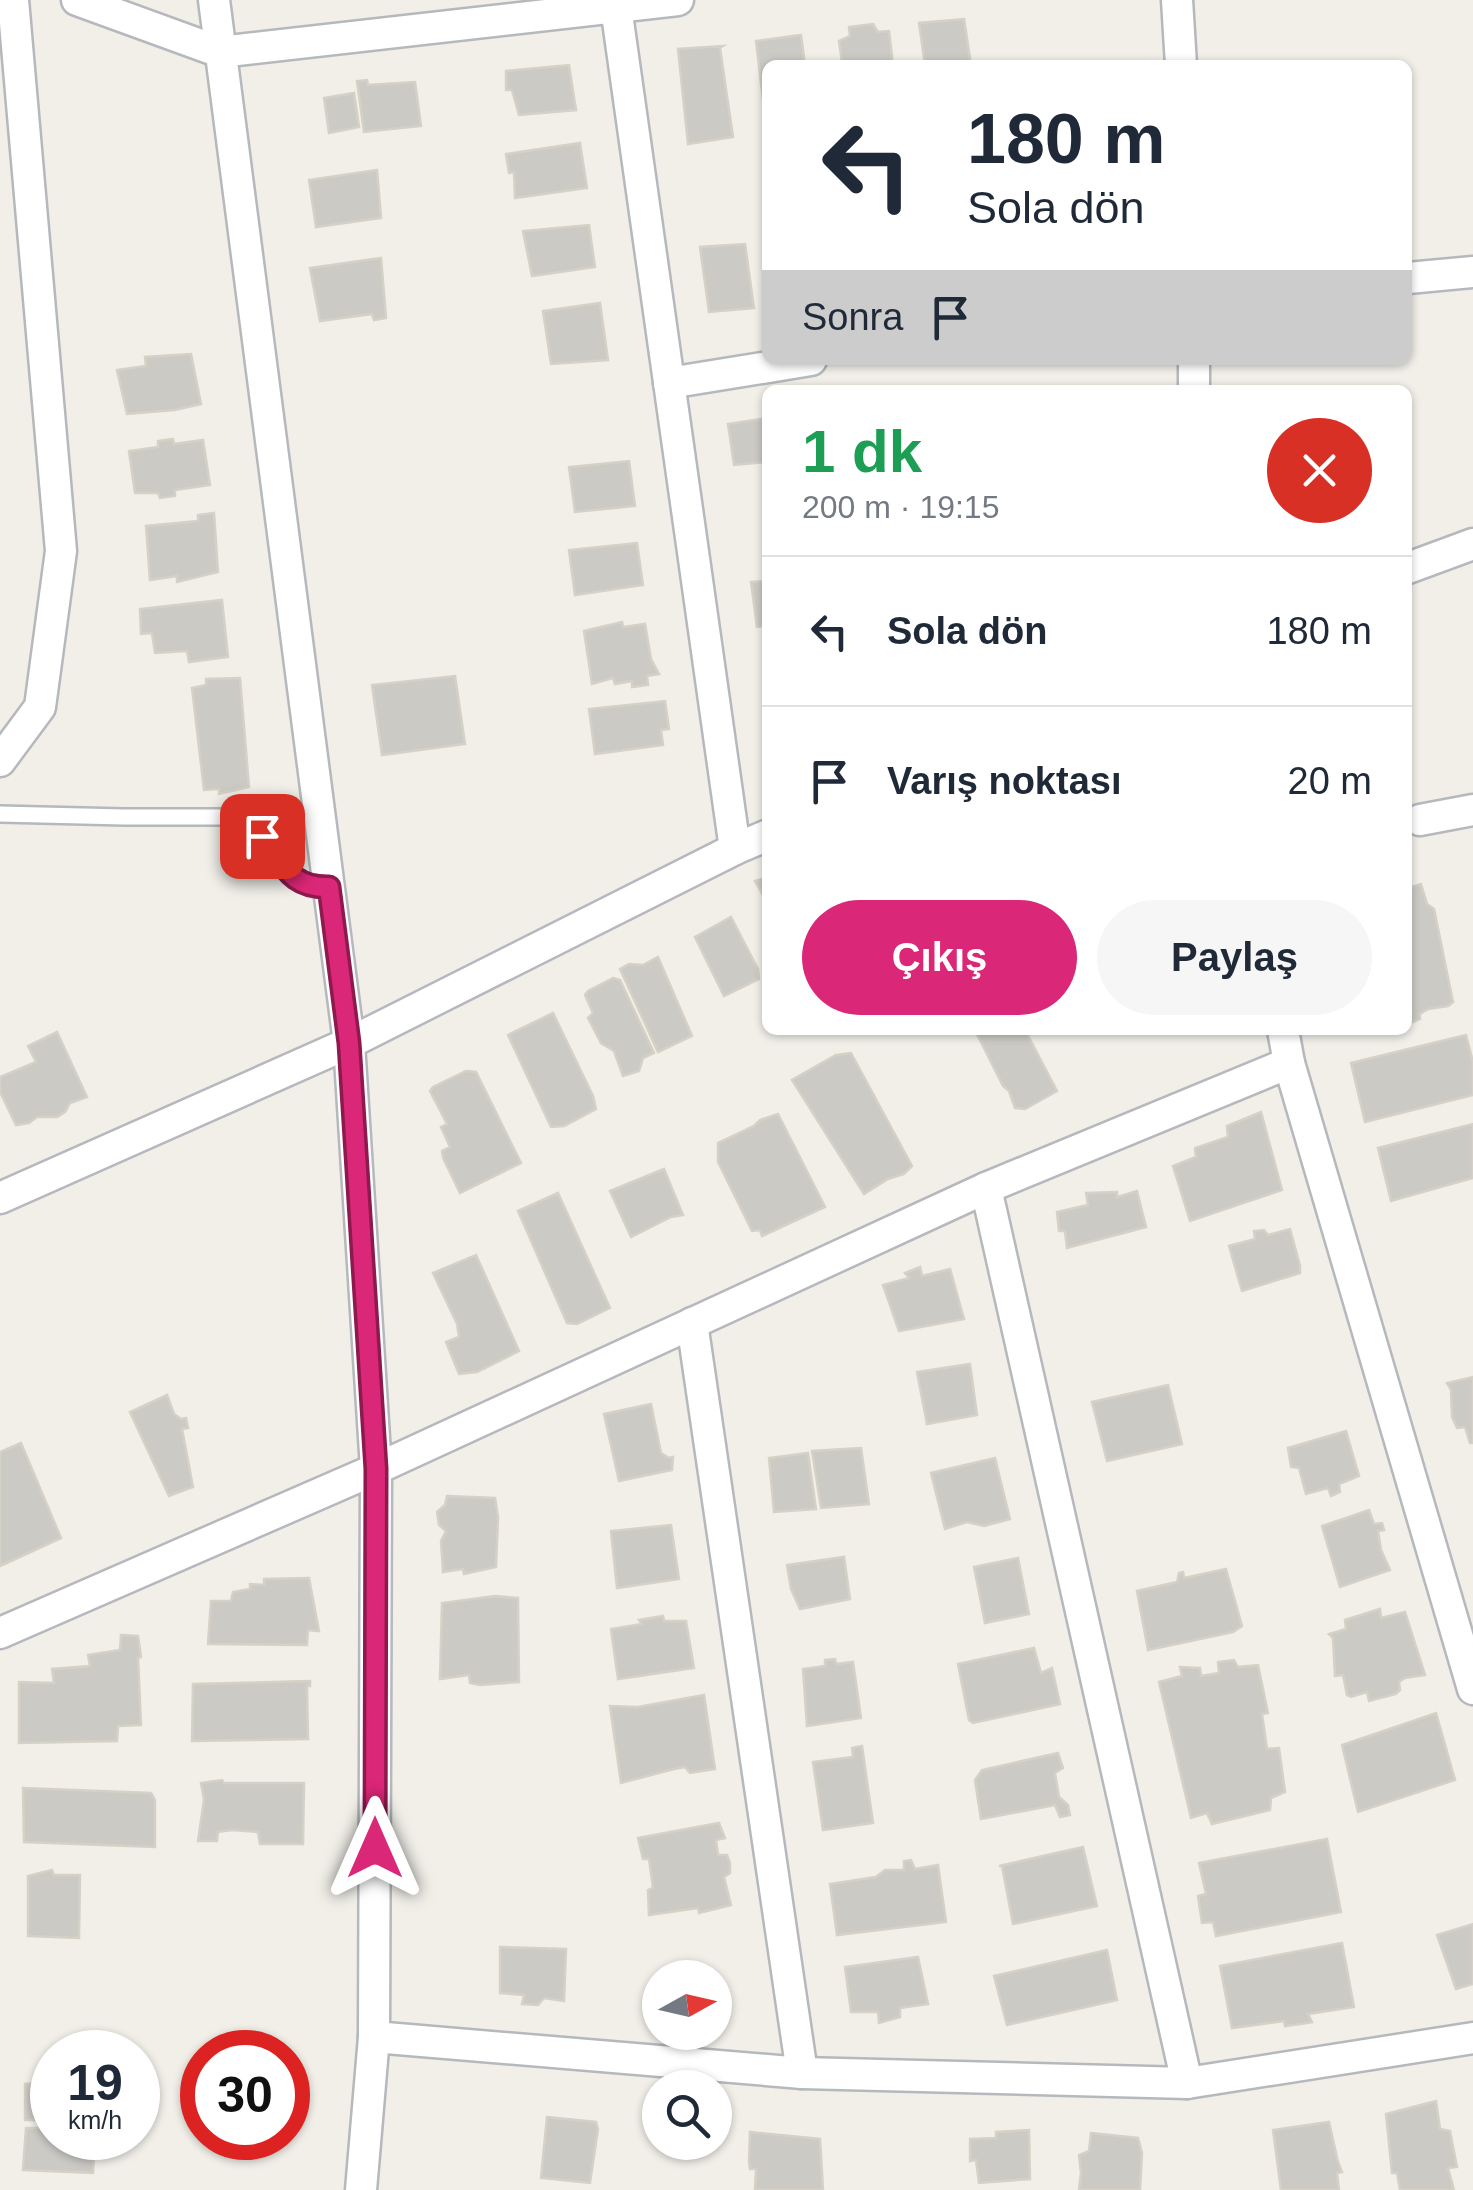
<!DOCTYPE html>
<html lang="tr">
<head>
<meta charset="utf-8">
<style>
  :root { --surface:#fff; --page:#f6f6f7; --text:#1f2937; --muted:#747a83; --line:#e0e1e3; --accent:#db2777 }
  body { margin:0; font-family:Arial,sans-serif; background:var(--page); color:var(--text); height:100vh; display:flex; flex-direction:column; font-size:38px; white-space:nowrap }
  * { box-sizing:border-box; margin:0 }
  p { font-size:32px; color:var(--muted) }
  .icon { flex:none; width:55px; height:55px; fill:none; stroke:currentColor; stroke-width:2; stroke-linecap:round; stroke-linejoin:round }
  .map { position:relative; flex:1; overflow:hidden }
  .drawer { position:absolute; left:762px; top:385px; width:650px; height:650px; display:flex; flex-direction:column; background:var(--surface); border-radius:15px; box-shadow:0 2px 8px #0004 }
  .drawer>* { flex:none }
  .guide { position:absolute; left:762px; top:60px; width:650px; height:305px; border-radius:15px; box-shadow:0 2px 8px #0004; background:#fff; color:var(--text); overflow:hidden }
  .needle { width:65px; rotate:82deg }
  .controls { position:absolute; left:642px; top:1960px; display:grid; gap:20px }
  .controls a { display:grid; place-items:center; width:90px; height:90px; border-radius:50%; background:var(--surface); box-shadow:0 2px 8px #0004; font-size:50px }
  .speed { position:absolute; left:30px; top:2030px; display:flex; gap:20px; font-size:50px; font-weight:700; text-align:center }
  .speed>* { display:grid; place-content:center; width:130px; height:130px; border-radius:50%; background:var(--surface); box-shadow:0 2px 8px #0004; line-height:1 }
  .speed small { font-size:25px; font-weight:400 }
  .speed .limit { border:15px solid #d22; background:#fff; color:#111 }
  .pin { position:absolute; display:grid; place-items:center; width:85px; height:85px; color:#fff; margin:-42px; border-radius:20px; box-shadow:0 5px 15px #0006 }
  .me { position:absolute; width:110px; margin:-55px; rotate:0deg; stroke-linejoin:round; filter:drop-shadow(0 0 8px #0008) }
  .turn { display:flex; align-items:center; gap:35px; height:210px; padding:0 40px; font-size:45px }
  .turn .icon { width:130px; height:130px; stroke-width:2.5 }
  .turn b { display:block; font-size:70px; line-height:85px }
  .then { display:flex; align-items:center; height:95px; padding:0 40px; background:#0003; gap:20px; font-size:38px }
  .round { display:grid; place-items:center; flex:none; width:105px; height:105px; border-radius:52px; background:var(--page) }
  .summary { display:flex; align-items:center; justify-content:space-between; height:170px; padding:0 40px }
  h1 { font-size:60px; font-weight:700; line-height:75px; color:#1e9e55 }
  .button { display:flex; gap:20px; margin-top:auto; padding:20px 40px }
  .button a { flex:1; height:115px; border-radius:60px; background:var(--accent); color:#fff; font-size:40px; font-weight:700; line-height:115px; text-align:center }
  .button a+a { background:var(--page); color:var(--text) }
  ul { padding:0; list-style:none }
  li { display:flex; align-items:center; gap:30px; height:150px; padding:0 40px; border-top:2px solid var(--line) }
  li div { flex:1 }
  li b { display:block; font-size:38px }
  li em { font-style:normal }
  .map>svg:first-child { display:block }
</style>
</head>
<body>
<div class="map">
<svg width="1473" height="2190" viewBox="0 0 1473 2190">
  <rect width="100%" height="100%" fill="#f1efe8"/>
  <g fill="#cccac5" stroke="#d6d1c6" stroke-width="2.5">
    <polygon points="964,19 971,65 925,65 919,23"/>
    <polygon points="873,24 878,32 889,31 893,65 835,65 842,63 839,41 850,36 849,27"/>
    <polygon points="801,35 805,65 768,65 767,133 756,41"/>
    <polygon points="723,46 720,48 733,137 688,144 678,49"/>
    <polygon points="569,65 576,110 519,115 512,90 506,90 506,71"/>
    <polygon points="367,80 368,85 415,82 421,126 364,132 357,81"/>
    <polygon points="354,93 359,127 329,133 324,98"/>
    <polygon points="580,143 587,188 515,198 514,172 509,173 506,154"/>
    <polygon points="377,170 381,218 316,227 309,180"/>
    <polygon points="589,225 595,267 532,276 523,231"/>
    <polygon points="745,244 754,308 709,312 700,247"/>
    <polygon points="381,258 386,318 374,320 372,314 320,321 310,268"/>
    <polygon points="600,303 608,360 551,364 543,311"/>
    <polygon points="191,354 201,404 175,410 127,414 117,370 146,366 145,357"/>
    <polygon points="768,418 768,462 734,465 728,424"/>
    <polygon points="173,439 174,444 203,440 210,485 175,490 175,496 160,498 158,493 135,493 129,451 158,447 158,441"/>
    <polygon points="629,461 635,506 575,512 569,467"/>
    <polygon points="214,513 218,572 177,582 177,576 150,580 146,526 198,521 198,515"/>
    <polygon points="637,543 643,585 575,595 569,550"/>
    <polygon points="768,581 768,626 757,627 751,582"/>
    <polygon points="222,600 228,657 189,662 187,651 155,653 152,633 141,634 140,609"/>
    <polygon points="622,622 623,627 645,624 651,659 659,674 647,676 648,685 632,687 632,681 615,684 613,678 592,684 584,631"/>
    <polygon points="455,676 465,744 382,755 372,685"/>
    <polygon points="240,678 249,787 219,794 219,789 204,790 192,688 206,685 206,679"/>
    <polygon points="665,701 669,729 661,730 663,745 595,754 589,709"/>
    <polygon points="768,877 768,904 755,881"/>
    <polygon points="1421,884 1427,904 1434,909 1453,1002 1448,1006 1428,1009 1420,1014 1420,1019 1408,1024 1408,888"/>
    <polygon points="731,917 758,969 759,979 724,996 695,937"/>
    <polygon points="658,957 692,1036 658,1052 620,969 629,964 643,965"/>
    <polygon points="613,978 620,980 654,1053 643,1058 639,1071 623,1076 614,1051 601,1043 588,1018 593,1013 585,995 588,991"/>
    <polygon points="553,1013 593,1096 596,1109 564,1126 551,1127 508,1035"/>
    <polygon points="975,1030 1025,1030 1057,1091 1025,1109 1015,1108 1009,1091 1003,1086"/>
    <polygon points="57,1032 87,1097 70,1103 65,1112 57,1117 37,1117 29,1123 16,1125 0,1092 0,1077 36,1062 28,1046"/>
    <polygon points="1466,1035 1473,1062 1473,1095 1365,1122 1351,1063"/>
    <polygon points="851,1053 912,1166 904,1174 888,1179 864,1194 792,1080 836,1055"/>
    <polygon points="466,1071 476,1072 521,1163 460,1193 443,1158 442,1151 450,1147 441,1127 447,1124 430,1091 433,1087"/>
    <polygon points="1261,1112 1282,1190 1190,1221 1173,1166 1196,1157 1195,1148 1228,1137 1227,1126"/>
    <polygon points="778,1114 825,1207 762,1236 760,1230 752,1231 718,1162 718,1143 754,1126 760,1120"/>
    <polygon points="1473,1124 1473,1178 1391,1201 1378,1148"/>
    <polygon points="664,1169 683,1215 671,1217 631,1237 610,1191"/>
    <polygon points="1137,1191 1146,1227 1067,1248 1065,1231 1059,1231 1057,1212 1088,1205 1086,1193 1117,1192 1117,1197"/>
    <polygon points="558,1193 610,1308 577,1324 567,1323 518,1211"/>
    <polygon points="1290,1229 1300,1266 1300,1273 1242,1291 1229,1246 1255,1239 1254,1231 1264,1230 1268,1235"/>
    <polygon points="476,1255 519,1351 477,1372 459,1374 446,1342 459,1337 457,1324 433,1273"/>
    <polygon points="920,1267 922,1276 950,1269 964,1319 899,1331 883,1285 909,1278 905,1273"/>
    <polygon points="970,1364 977,1415 927,1424 917,1372"/>
    <polygon points="1473,1377 1473,1443 1470,1443 1465,1427 1457,1428 1452,1417 1451,1390 1447,1383"/>
    <polygon points="1168,1385 1182,1444 1107,1461 1092,1402"/>
    <polygon points="167,1395 174,1414 181,1419 186,1418 188,1428 182,1429 193,1487 169,1496 130,1412"/>
    <polygon points="651,1404 661,1453 669,1458 673,1457 672,1470 619,1481 604,1414"/>
    <polygon points="1346,1431 1359,1476 1339,1484 1340,1492 1331,1496 1328,1488 1306,1494 1299,1468 1291,1467 1288,1448"/>
    <polygon points="21,1443 61,1538 0,1566 0,1452"/>
    <polygon points="861,1448 869,1504 821,1508 812,1451"/>
    <polygon points="808,1453 816,1509 774,1512 769,1458"/>
    <polygon points="995,1458 1010,1519 984,1526 967,1522 945,1529 931,1473"/>
    <polygon points="447,1496 495,1498 498,1517 496,1567 464,1574 463,1569 443,1572 441,1541 446,1531 439,1525 437,1512 445,1505"/>
    <polygon points="1369,1510 1374,1524 1382,1523 1384,1530 1378,1531 1381,1550 1390,1570 1340,1587 1322,1526"/>
    <polygon points="671,1525 679,1579 617,1588 611,1531"/>
    <polygon points="844,1557 850,1599 800,1609 791,1589 787,1565"/>
    <polygon points="1018,1558 1029,1614 985,1623 974,1567"/>
    <polygon points="1226,1569 1242,1626 1233,1632 1148,1650 1137,1591 1177,1582 1179,1573 1183,1572 1184,1578"/>
    <polygon points="309,1578 319,1631 308,1630 307,1645 208,1644 211,1601 231,1601 233,1592 250,1589 250,1584 264,1585 264,1579"/>
    <polygon points="495,1596 518,1598 519,1682 480,1685 470,1683 469,1675 440,1679 442,1603"/>
    <polygon points="1380,1609 1381,1618 1405,1612 1425,1675 1405,1678 1399,1682 1400,1690 1396,1694 1369,1701 1367,1692 1351,1697 1347,1695 1343,1675 1335,1676 1333,1638 1329,1634 1346,1629 1345,1620"/>
    <polygon points="663,1616 664,1621 686,1621 694,1668 618,1679 611,1629 642,1624 639,1620"/>
    <polygon points="121,1635 138,1636 141,1657 138,1658 141,1725 118,1726 117,1741 19,1743 19,1682 54,1683 52,1669 90,1666 88,1655 120,1650"/>
    <polygon points="1034,1648 1041,1673 1052,1668 1060,1704 973,1723 969,1720 958,1664"/>
    <polygon points="835,1659 836,1664 853,1662 861,1718 807,1726 803,1669 825,1666 825,1660"/>
    <polygon points="1234,1660 1238,1667 1258,1665 1268,1713 1262,1714 1267,1749 1279,1748 1285,1792 1271,1798 1270,1810 1212,1824 1207,1813 1191,1818 1159,1682 1182,1676 1180,1667 1200,1668 1201,1676 1219,1673 1218,1662"/>
    <polygon points="310,1681 310,1686 307,1686 308,1739 192,1741 193,1684"/>
    <polygon points="704,1695 715,1769 690,1773 685,1767 674,1769 621,1783 610,1706 638,1707"/>
    <polygon points="1436,1713 1455,1780 1358,1812 1342,1745"/>
    <polygon points="862,1746 873,1823 823,1830 813,1762 853,1757 852,1748"/>
    <polygon points="1058,1753 1063,1768 1055,1773 1059,1797 1068,1805 1070,1815 1060,1817 1055,1805 981,1819 975,1780 982,1770"/>
    <polygon points="222,1780 224,1783 304,1783 303,1844 260,1844 258,1832 231,1830 218,1832 217,1841 198,1841 204,1800 201,1783"/>
    <polygon points="23,1788 151,1793 155,1800 155,1847 24,1842"/>
    <polygon points="719,1823 725,1838 716,1840 718,1855 727,1855 730,1863 730,1873 724,1877 731,1905 699,1913 698,1908 649,1915 648,1890 653,1888 649,1859 643,1859 638,1838"/>
    <polygon points="1327,1839 1341,1912 1216,1936 1213,1922 1202,1923 1198,1896 1206,1894 1199,1863"/>
    <polygon points="1083,1847 1097,1906 1013,1924 1002,1866 999,1866"/>
    <polygon points="911,1860 915,1869 938,1865 946,1922 837,1935 830,1884 876,1877 885,1870 904,1870 904,1861"/>
    <polygon points="52,1870 54,1875 80,1875 79,1938 28,1936 28,1876"/>
    <polygon points="1473,1924 1473,1984 1456,1989 1437,1935"/>
    <polygon points="1342,1943 1354,2007 1308,2014 1312,2022 1307,2023 1285,2026 1284,2021 1232,2028 1220,1966"/>
    <polygon points="500,1947 566,1949 564,2001 544,1998 538,2005 522,2004 524,1995 500,1993"/>
    <polygon points="1107,1950 1117,2000 1007,2025 994,1976"/>
    <polygon points="918,1957 928,2004 900,2008 900,2017 879,2023 878,2012 851,2012 845,1967"/>
    <polygon points="51,2077 52,2077 52,2120 25,2120 25,2084 52,2082"/>
    <polygon points="1436,2101 1440,2129 1450,2131 1457,2167 1448,2168 1454,2190 1400,2190 1397,2173 1392,2173 1386,2114"/>
    <polygon points="547,2117 596,2122 598,2129 590,2183 541,2178"/>
    <polygon points="1329,2122 1338,2162 1342,2172 1337,2173 1339,2190 1281,2190 1273,2130"/>
    <polygon points="26,2128 52,2128 52,2138 95,2138 93,2173 23,2170"/>
    <polygon points="1029,2130 1030,2179 979,2183 976,2160 970,2161 970,2139 996,2138 996,2132"/>
    <polygon points="750,2132 820,2139 823,2190 755,2190 756,2169 750,2169 749,2162"/>
    <polygon points="1091,2133 1138,2138 1142,2153 1140,2190 1079,2190 1081,2173 1079,2155 1089,2151"/>
  </g>
  <g fill="none" stroke-linecap="round" stroke-linejoin="round">
    <defs>
      <path id="service" d="M0,814L124,817H224C238,821 251,825 261,835C287,860 283,888 329,887"/>
      <g id="minor">
        <polyline points="77,0 220,52 678,0"/>
        <polyline points="214,0 349,1043 376,1469 374,2037 361,2190"/>
        <polyline points="615,0 735,849"/>
        <polyline points="1177,0 1181,65"/>
        <polyline points="1408,278 1473,272"/>
        <polyline points="669,383 811,360"/>
        <polyline points="1194,390 1194,360"/>
        <polyline points="1408,568 1473,544"/>
        <polyline points="0,761 40,707 61,551 13,0"/>
        <polyline points="1420,820 1473,810"/>
        <polyline points="1283,1030 1289,1063 1473,1689"/>
        <polyline points="986,1188 1187,2083"/>
        <polyline points="0,1198 349,1043 735,849 768,835"/>
        <polyline points="692,1323 802,2073"/>
        <polyline points="0,1633 376,1469 986,1188 1289,1063"/>
        <polyline points="374,2037 802,2073 1187,2083 1473,2038"/>
      </g>
    </defs>
    <use href="#service" stroke="#b5b8bc" stroke-width="20"/>
    <use href="#minor" stroke="#b5b8bc" stroke-width="35"/>
    <use href="#service" stroke="#fff" stroke-width="15"/>
    <use href="#minor" stroke="#fff" stroke-width="30"/>
  </g>
  <g fill="none" stroke-linecap="round" stroke-linejoin="round">
    <defs>
      <path id="route" d="M262,836C285,863 288,888 329,887L349,1043L376,1469L375,1848"/>
    </defs>
    <use href="#route" stroke="#8e194d" stroke-width="25"/>
    <use href="#route" stroke="#db2777" stroke-width="18"/>
  </g>
</svg>
<div class="controls">
<a><svg class="needle" viewBox="-14 -14 28 28"><path d="M0-13l5 13h-10z" fill="#e53935"/><path d="M0 13l5-13h-10z" fill="#747a83"/></svg></a>
<a><svg class="icon" aria-label="search" viewBox="0 0 24 24"><circle cx="10" cy="10" r="6"/><path d="M15 15l6 6"/></svg></a>
</div>
<div class="speed"><div>19<small>km/h</small></div><div class="limit">30</div></div>
<div class="pin" style="left:262px;top:836px;background:#d93025"><svg class="icon" aria-label="arrive" viewBox="0 0 24 24"><path d="M6 21V4h12l-3 4 3 4H6"/></svg></div>
<svg class="me" style="left:375px;top:1848px" viewBox="-20 -20 40 40"><path d="M0-17L14 15 0 8-14 15z" fill="#db2777" stroke="#fff" stroke-width="4"/></svg>
<div class="guide">
<div class="turn"><svg class="icon" aria-label="left" viewBox="0 0 24 24"><path d="M17 20v-9H6M10 6l-5 5 5 5"/></svg><div><b>180 m</b>Sola dön</div></div>
<div class="then">Sonra<svg class="icon" aria-label="arrive" viewBox="0 0 24 24"><path d="M6 21V4h12l-3 4 3 4H6"/></svg></div>
</div>
<section class="drawer">
<div class="summary"><div><h1>1 dk</h1><p>200 m · 19:15</p></div><a class="round" style="background:#d93025;color:#fff"><svg class="icon" aria-label="close" viewBox="0 0 24 24"><path d="M6 6l12 12M18 6L6 18"/></svg></a></div>
<ul>
<li><svg class="icon" aria-label="left" viewBox="0 0 24 24"><path d="M17 20v-9H6M10 6l-5 5 5 5"/></svg><div><b>Sola dön</b></div><em>180 m</em></li>
<li><svg class="icon" aria-label="arrive" viewBox="0 0 24 24"><path d="M6 21V4h12l-3 4 3 4H6"/></svg><div><b>Varış noktası</b></div><em>20 m</em></li>
</ul>
<div class="button"><a>Çıkış</a><a>Paylaş</a></div>
</section>
</div>
</body>
</html>
